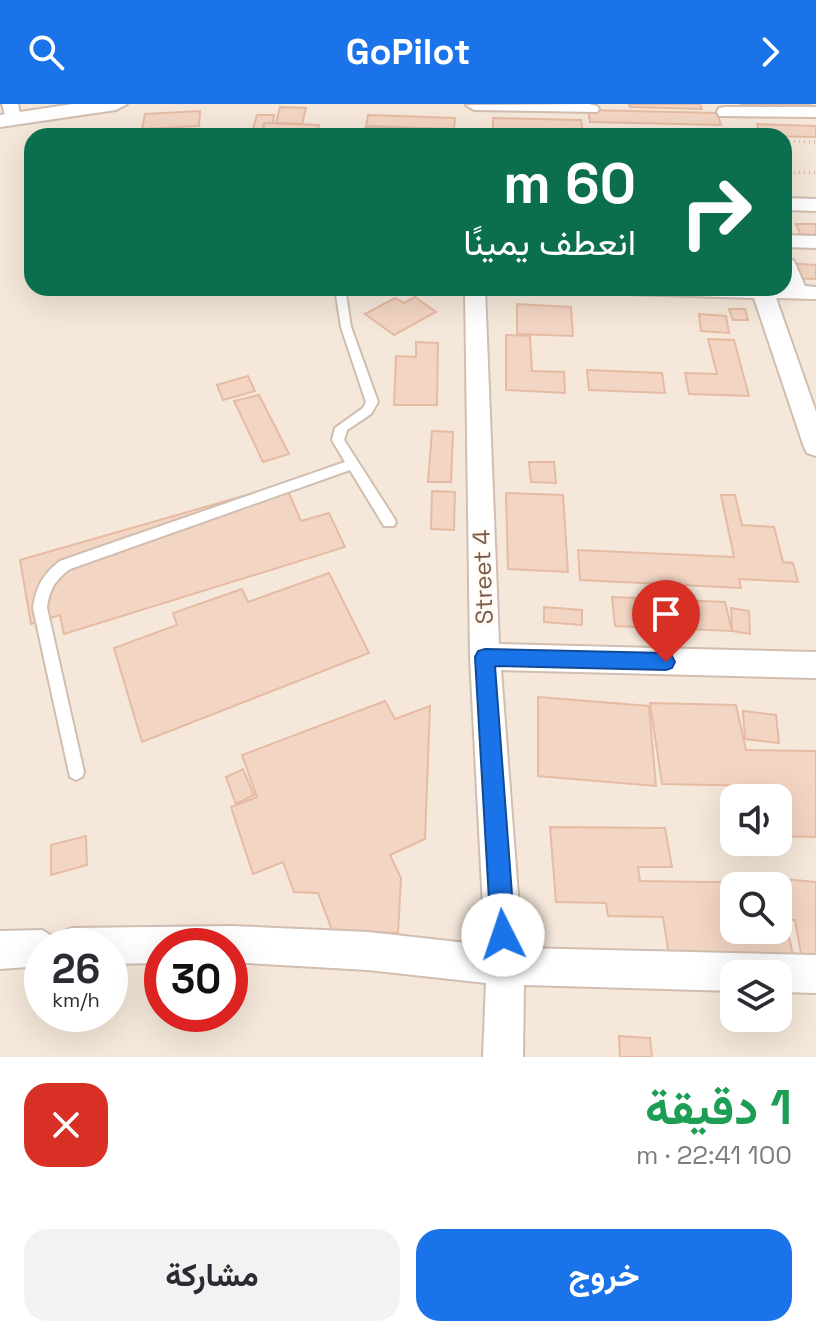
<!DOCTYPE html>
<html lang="ar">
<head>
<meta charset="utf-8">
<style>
  :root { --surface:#fff; --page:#f2f2f3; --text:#2b2b33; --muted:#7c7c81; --accent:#1a73e8 }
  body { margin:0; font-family:"Space Grotesk",Vazirmatn,sans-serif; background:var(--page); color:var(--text); direction:rtl; height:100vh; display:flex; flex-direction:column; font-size:30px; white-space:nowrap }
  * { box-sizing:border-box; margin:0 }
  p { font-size:26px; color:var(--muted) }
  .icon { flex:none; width:44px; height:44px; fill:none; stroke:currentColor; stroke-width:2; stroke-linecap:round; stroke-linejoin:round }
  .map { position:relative; height:953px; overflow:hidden; direction:ltr }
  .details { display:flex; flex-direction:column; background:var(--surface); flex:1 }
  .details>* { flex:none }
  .hud { position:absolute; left:24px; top:24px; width:768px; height:168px; border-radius:24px; box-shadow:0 8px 32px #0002; direction:rtl; background:#0b6e4f; color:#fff; overflow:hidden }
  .fabs { position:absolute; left:720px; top:680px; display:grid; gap:16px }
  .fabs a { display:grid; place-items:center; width:72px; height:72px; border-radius:16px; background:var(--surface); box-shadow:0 8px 32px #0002; font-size:40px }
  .speed { position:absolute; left:24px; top:824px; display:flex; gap:16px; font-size:40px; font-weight:700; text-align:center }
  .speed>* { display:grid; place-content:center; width:104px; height:104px; border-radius:50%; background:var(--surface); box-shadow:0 8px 32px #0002; line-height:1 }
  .speed small { font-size:20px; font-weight:400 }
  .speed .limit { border:12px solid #d22; background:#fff; color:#111 }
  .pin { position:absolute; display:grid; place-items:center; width:68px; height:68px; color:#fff; margin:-82px -34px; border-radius:50% 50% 50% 0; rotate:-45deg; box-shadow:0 0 8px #0007 }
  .pin .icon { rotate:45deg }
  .me { position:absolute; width:88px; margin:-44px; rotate:356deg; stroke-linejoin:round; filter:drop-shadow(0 0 6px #0008) }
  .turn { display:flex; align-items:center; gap:28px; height:168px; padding:0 24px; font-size:36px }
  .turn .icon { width:104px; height:104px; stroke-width:2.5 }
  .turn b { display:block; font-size:56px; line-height:68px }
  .round { display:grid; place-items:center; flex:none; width:84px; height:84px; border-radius:24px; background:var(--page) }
  .overview { display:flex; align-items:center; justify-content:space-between; height:136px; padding:0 24px }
  h1 { font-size:48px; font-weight:700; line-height:60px; color:#1e9e55 }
  .button { display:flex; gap:16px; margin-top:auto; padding:16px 24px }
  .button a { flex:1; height:92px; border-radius:24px; background:var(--accent); color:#fff; font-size:32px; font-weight:700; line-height:92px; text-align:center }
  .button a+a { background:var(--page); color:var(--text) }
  header { display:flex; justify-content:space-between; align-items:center; height:104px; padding:0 24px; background:var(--accent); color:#fff; font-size:36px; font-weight:700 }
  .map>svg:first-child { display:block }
</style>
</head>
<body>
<header><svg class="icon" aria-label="forward" viewBox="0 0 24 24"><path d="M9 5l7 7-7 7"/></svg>GoPilot<svg class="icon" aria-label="search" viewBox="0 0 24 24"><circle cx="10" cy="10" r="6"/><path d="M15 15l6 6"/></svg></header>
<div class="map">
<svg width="816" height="953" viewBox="0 0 816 953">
  <rect width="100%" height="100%" fill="#fdf6ec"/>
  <path fill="#f5e8da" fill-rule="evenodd" d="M0,0H816V953H0ZM32,32H784V184H32ZM734,694H778V738H734ZM734,782H778V826H734ZM42,842H110V910H42ZM162,842H230V910H162ZM734,870H778V914H734Z"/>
  <g fill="#f3d5c3" stroke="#e6bba3" stroke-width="2">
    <polygon points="629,0 700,0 702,5 630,3"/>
    <polygon points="741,0 810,0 812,5 742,3"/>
    <polygon points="280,3 306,4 302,20 276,19"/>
    <polygon points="588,6 717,9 721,21 590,18"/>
    <polygon points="200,7 199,22 142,25 145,10"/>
    <polygon points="257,11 274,11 273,19 264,19 263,25 253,25"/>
    <polygon points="368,11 455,14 454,25 366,22"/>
    <polygon points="493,14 581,16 583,28 493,26"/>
    <polygon points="265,19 319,21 316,32 261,32"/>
    <polygon points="757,20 816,22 816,33 761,32"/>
    <polygon points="796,120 816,120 816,135 802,134"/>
    <polygon points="786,159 816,161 816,175 791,174"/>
    <polygon points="415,193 436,208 394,231 365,210 395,194 404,199"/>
    <polygon points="517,200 571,203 573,232 517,230"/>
    <polygon points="729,205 745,205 748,216 733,216"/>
    <polygon points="699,210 726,212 729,229 701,227"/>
    <polygon points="506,231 530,232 532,267 564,268 565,289 506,286"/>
    <polygon points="708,235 734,236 749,292 689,290 685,269 717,270"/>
    <polygon points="416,238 438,239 437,301 394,301 396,252 416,253"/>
    <polygon points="587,266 662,269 665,289 589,286"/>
    <polygon points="248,272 255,287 223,296 217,281"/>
    <polygon points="259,291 289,350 263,358 234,297"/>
    <polygon points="432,327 453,328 451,378 428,378"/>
    <polygon points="529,358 554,358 556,379 531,378"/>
    <polygon points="285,380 301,417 329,409 345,443 64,530 60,511 31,520 20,456"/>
    <polygon points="432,387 455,388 454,426 431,425"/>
    <polygon points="506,389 563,391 568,468 508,465"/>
    <polygon points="721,391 735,391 742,421 774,423 783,458 793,459 798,478 739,475 741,484 580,476 578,446 734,453"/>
    <polygon points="329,469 369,549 142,638 114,544 177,521 173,509 242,485 248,498"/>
    <polygon points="612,493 725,498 732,527 615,522"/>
    <polygon points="544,503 582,506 582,521 544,518"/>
    <polygon points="731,504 749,507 750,530 732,527"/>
    <polygon points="538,593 649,602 656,682 538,672"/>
    <polygon points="385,597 395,615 430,602 425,735 390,751 401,774 398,829 332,826 318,789 294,788 283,758 253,770 231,703 257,693 242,651"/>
    <polygon points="650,599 736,601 746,646 816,647 816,733 778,732 778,694 769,694 766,682 662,680"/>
    <polygon points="743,607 776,611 779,639 745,635"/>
    <polygon points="243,665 254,691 236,700 226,673"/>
    <polygon points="550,723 665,724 672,763 638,763 640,777 776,779 776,782 734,782 734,826 778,826 778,788 800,879 778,878 778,870 734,870 734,878 673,877 663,813 608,812 606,799 556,798"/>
    <polygon points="86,732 87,761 51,771 51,741"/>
    <polygon points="783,775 816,778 816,879 806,878 795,816 791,816"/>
    <polygon points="619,932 650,934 652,953 620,953"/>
  </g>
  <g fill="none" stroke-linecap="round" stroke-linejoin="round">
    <defs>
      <g id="service">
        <polygon points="235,29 239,32 230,32 231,30"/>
        <path d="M335,184H345L351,223L378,298L371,310L347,326L344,336L394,414L396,418L394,422H384L350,366L70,465C55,476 49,486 47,504L84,668L82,673L76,676L70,673L33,504C36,483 43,470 60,457L345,358L332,336L335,324L363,304L366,298L341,223Z"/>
      </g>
      <g id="minor">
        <polygon points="2,0 18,0 21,15 19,19 7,19"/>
        <polygon points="589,0 597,2 599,5 597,8 474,6 466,1"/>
        <polygon points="725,3 816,3 816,13 719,12 717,8 719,4"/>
        <polygon points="371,24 466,27 475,32 365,32 365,25"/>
        <polygon points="784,94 816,95 816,107 784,106"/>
        <polygon points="784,131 816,132 816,144 784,143"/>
        <polygon points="784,151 794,157 805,182 816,183 816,195 776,194 816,308 816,352 807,349 804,343 754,194 627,190 617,184 784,184"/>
        <polygon points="465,184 485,184 499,540 816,548 816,574 501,566 522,844 816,851 816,889 778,888 778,870 734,870 734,887 524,881 523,953 483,953 486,879 368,866 230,858 230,842 162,842 162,859 110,860 110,842 42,842 42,862 0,865 0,827 42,826 57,835 59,829 72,824 232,822 368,828 485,841 470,553"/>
      </g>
      <polygon id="tertiary" points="73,0 127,0 116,6 0,23 0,11"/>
    </defs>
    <use href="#service" stroke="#d1beb0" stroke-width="4"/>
    <use href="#minor" stroke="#d1beb0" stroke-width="4"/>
    <use href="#tertiary" stroke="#d1beb0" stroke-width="4"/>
    <g stroke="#d9b8a5" stroke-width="3" stroke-dasharray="1 4" stroke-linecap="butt">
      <polyline points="594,26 724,29"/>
      <polyline points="784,37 816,38"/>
      <polyline points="784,68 816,69"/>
    </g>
    <use href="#service" fill="#fff" fill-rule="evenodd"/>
    <use href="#minor" fill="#fff" fill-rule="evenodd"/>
    <use href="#tertiary" fill="#fff" fill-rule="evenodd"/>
  </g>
  <polygon fill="#1a73e8" stroke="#114b97" stroke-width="2" points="485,545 666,549 672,552 675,558 672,564 666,566 495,562 515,831 511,839 503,843 494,839 491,831 475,553 478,547"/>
  <g text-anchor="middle" stroke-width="6" stroke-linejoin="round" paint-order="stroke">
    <g font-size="24" fill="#7a5c4d" stroke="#fffaf3">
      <text transform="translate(483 473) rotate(-92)" y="8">Street 4</text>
    </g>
  </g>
</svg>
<div class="fabs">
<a><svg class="icon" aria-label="sound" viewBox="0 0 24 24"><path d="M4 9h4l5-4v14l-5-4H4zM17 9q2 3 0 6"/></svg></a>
<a><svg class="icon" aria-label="search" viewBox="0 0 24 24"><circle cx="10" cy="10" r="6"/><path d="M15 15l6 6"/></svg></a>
<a><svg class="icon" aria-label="layers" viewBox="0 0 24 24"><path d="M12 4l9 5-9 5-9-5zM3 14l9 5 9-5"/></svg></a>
</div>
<div class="speed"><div>26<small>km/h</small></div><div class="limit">30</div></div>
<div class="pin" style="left:666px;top:558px;background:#d93025"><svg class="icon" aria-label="arrive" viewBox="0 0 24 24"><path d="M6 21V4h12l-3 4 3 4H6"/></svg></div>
<svg class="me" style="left:503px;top:831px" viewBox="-20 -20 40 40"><circle r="19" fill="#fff"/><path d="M0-13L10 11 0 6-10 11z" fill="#1a73e8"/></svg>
<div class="hud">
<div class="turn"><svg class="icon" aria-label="right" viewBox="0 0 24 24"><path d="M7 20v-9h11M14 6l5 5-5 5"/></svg><div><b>60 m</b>انعطف يمينًا</div></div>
</div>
</div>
<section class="details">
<div class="overview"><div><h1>1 دقيقة</h1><p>100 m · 22:41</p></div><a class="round" style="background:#d93025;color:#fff"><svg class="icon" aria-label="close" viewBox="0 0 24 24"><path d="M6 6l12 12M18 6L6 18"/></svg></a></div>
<div class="button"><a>خروج</a><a>مشاركة</a></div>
</section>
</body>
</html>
